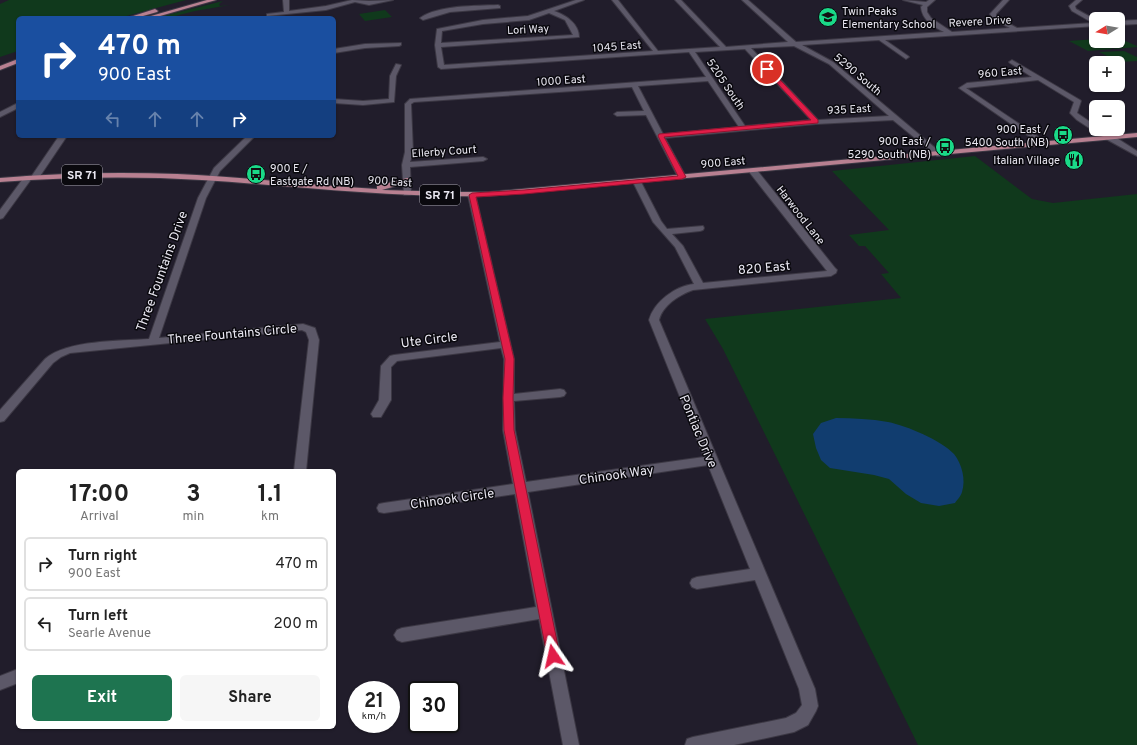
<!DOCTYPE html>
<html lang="en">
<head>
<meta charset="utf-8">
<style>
  :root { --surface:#fff; --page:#f6f6f6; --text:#222; --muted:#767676; --line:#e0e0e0; --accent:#1e7450 }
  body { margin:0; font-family:Overpass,sans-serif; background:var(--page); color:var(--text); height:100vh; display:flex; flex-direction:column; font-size:15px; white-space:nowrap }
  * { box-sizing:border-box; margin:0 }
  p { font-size:13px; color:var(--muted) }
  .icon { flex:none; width:22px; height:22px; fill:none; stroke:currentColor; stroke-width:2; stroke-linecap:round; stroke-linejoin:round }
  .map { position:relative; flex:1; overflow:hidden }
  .panel { position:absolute; left:16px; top:469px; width:320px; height:260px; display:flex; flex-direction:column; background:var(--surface); border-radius:6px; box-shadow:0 1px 3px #0004 }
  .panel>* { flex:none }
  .top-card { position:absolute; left:16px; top:16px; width:320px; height:122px; border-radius:6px; box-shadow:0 1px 3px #0004; background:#1a4fa0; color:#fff; overflow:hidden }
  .needle { width:26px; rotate:259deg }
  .controls { position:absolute; left:1089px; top:12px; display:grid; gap:8px }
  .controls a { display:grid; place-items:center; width:36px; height:36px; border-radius:6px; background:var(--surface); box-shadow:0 1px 3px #0004; font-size:20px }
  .speed { position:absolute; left:348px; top:681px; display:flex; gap:8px; font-size:20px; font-weight:700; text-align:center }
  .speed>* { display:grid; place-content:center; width:52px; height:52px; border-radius:50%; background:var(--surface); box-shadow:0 1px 3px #0004; line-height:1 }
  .speed small { font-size:10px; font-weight:400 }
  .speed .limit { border:2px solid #111; border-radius:6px; background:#fff; color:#111 }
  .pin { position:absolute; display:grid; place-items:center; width:34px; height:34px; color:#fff; margin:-17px; border:2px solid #fff; border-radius:50%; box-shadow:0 1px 4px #0007 }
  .me { position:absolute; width:44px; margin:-22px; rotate:349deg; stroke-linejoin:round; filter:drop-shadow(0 0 3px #0008) }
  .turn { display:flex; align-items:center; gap:14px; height:84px; padding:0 16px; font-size:18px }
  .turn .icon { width:52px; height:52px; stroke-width:2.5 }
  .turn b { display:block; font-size:28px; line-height:34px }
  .lanes { display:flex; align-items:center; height:38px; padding:0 16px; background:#0003; justify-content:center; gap:20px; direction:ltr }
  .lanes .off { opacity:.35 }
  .eta { display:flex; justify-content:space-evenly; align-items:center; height:68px; text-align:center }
  .eta b { font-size:24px; font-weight:700; line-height:28px }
  .primary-button { display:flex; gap:8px; margin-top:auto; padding:8px 16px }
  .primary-button a { flex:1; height:46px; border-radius:6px; background:var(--accent); color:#fff; font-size:16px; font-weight:700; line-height:46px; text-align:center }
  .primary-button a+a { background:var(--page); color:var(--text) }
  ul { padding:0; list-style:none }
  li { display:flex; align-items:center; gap:12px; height:54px; margin:0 8px 6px; padding:0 8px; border:2px solid var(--line); border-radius:6px }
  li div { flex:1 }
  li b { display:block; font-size:15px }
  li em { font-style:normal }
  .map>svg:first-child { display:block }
</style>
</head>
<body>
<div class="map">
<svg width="1137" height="745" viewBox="0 0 1137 745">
  <rect width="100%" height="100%" fill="#211d2b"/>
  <g fill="#10391c">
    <polygon points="9,0 186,0 119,18 18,18 18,51 0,57 0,4"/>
    <polygon points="223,1 219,4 220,6 230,5 195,11 171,17 171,18 155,18"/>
    <polygon points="385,10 392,17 365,21 359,14"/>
    <polygon points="1118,38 1137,46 1137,47 1115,49 1105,44 1113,49 1088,51 1069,41 1096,39 1096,41 1118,41"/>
    <polygon points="1124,51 1137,57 1137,61 1120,62 1099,52"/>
    <polygon points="975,156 1032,199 1053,203 1137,194 1137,745 918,745 723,349 705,319 901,298 881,274 889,273 865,246 859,246 849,235 889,230 832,171"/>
  </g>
  <path fill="#113d6f" d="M836,418C853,418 871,419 888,422C907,426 941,440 954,454C962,464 966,480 962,492C961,496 957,500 955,503L939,506L921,503L906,494L889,479L874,475L830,468L821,460L816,448L813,434L821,423Z"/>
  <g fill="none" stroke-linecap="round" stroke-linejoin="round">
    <defs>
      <g id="minor">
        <polygon points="283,0 289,0 289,11 326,6 352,0 369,1 393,0 369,5 355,2 326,10 267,16 267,14 284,12"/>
        <path d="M576,0H584L554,11C566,15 579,24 579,37L441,47L444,65L653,51L612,0H618L658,51L720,47L675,0H681L726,47L788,42L742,0H748L796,42L944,32C934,27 922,20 921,7L923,5L903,0L926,2L929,0H935L927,7V12L931,18L952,32L1010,28L993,19L990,14L1003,0H1009L996,14L997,17L1017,28L1093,23L1072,11L1069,6L1076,0H1082L1075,6L1076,9L1096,20V26L885,40L908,56L909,57L906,59L879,40L802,45L833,62L940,152V156H937L893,120L816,124L665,138L686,177L682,179L678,177L646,115L617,116L614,114L617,112L644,111L632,87L414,102L411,104L413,152L410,162L483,157L487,159L483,161L410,167L411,193L410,195H404L402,165L405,152V104L410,99L706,77L689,52L441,69L438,67L435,45L437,29L483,20L528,16ZM549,13L565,20L573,35L441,43L442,31L483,24L529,20ZM794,46L829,64L889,116L818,120L751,48ZM745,49L811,120L745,126L695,52ZM708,81L739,127L663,134L638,86Z"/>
        <path d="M498,5L500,6V8L450,12L423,20L420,18C438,5 476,6 498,5Z"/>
        <polygon points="1137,20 1137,24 1118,25 1118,21"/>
        <polygon points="401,43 401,45 399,46 365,48 334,53 334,49 365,44"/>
        <polygon points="1012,60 1080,100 1081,101 1077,113 1096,126 1096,129 1101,129 1112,135 1112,139 1106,139 1077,120 1070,113 1074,102 1038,80 966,88 1046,142 1047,144 1043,146 959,88 967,83 1032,77 1010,63 1009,62"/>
        <polygon points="396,64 401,65 396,76 394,102 363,105 334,103 334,99 363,101 389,99 390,76"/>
        <polygon points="18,103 18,108 0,117 0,112"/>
        <polygon points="59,136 67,136 38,179 32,178 3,218 0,219 0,210 25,176 31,177"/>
        <path d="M247,136H255L220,171L206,198L159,338L303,324L315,328L319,340L306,471H294L309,340L306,332L302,330L70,353L61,357L53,363L4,421L0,422V410L45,359C66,340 121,341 149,339L198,198L214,168Z"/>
        <path d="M750,169H756L835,268L837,270L836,273L831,276L693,290C679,295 663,305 659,320L815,689L818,706L816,711L808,725L794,732L734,745H685L687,739L693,737L786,718L796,713L802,705L799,689L755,580L697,589L692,587L690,583L692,579L697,577L750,569L708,465L528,492L579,745H563L539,619L402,642L397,640L394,635L397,630L402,628L536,607L515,494L384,513L379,512L377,508L379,504L384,503L513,484L503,430L504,359L501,348L397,361L391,367V400L381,417H373L371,414L379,400L381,366L390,356L394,355L500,342L468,195L469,193H475L514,359V394L560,389L564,390L566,393L564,396L560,397L514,401L515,430L526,482L704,457L649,320C654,302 675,286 694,284L675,247L653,222L633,182L637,180H640L661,221L667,229L703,226L704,228L703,230L700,231L672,234L683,246L703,283L827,271L750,173Z"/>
        <polygon points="18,669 18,683 0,690 0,676"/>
      </g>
      <polygon id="tertiary" points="1106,135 1112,135 1137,151 1137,156 1106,139"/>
      <g id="primary">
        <polygon points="207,0 216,0 153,18 144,18"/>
        <polygon points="155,9 158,11 157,12 136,18 127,18"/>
        <polygon points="18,59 18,63 0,70 0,66"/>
        <path d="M1137,133V137L489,196C393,198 298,186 202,180C135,176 67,177 0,182V178C59,173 118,172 177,174C243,177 310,185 377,189V186L407,178H410V182L382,190L453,192H489Z"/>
      </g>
    </defs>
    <use href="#minor" stroke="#3c3844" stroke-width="2"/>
    <use href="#tertiary" stroke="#3c3844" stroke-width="2"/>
    <use href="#primary" stroke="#3c3844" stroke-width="2"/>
    <use href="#minor" fill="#5c5868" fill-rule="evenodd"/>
    <use href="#tertiary" fill="#5c5868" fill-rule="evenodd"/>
    <use href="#primary" fill="#b88091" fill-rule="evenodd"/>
  </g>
  <polygon fill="#e11d48" stroke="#92132f" points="765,68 769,68 818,120 818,123 664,137 686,177 682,179 524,194 476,197 514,359 513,398 514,430 560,656 558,660 553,662 549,660 547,656 504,430 503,398 505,359 469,195 472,193 524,190 678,176 658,136 659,134 811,120 765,70"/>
  <defs>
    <symbol id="school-disc" viewBox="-11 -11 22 22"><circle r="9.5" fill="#1ad988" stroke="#0a090e"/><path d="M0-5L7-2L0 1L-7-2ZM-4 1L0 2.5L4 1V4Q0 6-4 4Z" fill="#111"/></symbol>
    <symbol id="bus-disc" viewBox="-11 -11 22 22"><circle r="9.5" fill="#1ad988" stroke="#0a090e"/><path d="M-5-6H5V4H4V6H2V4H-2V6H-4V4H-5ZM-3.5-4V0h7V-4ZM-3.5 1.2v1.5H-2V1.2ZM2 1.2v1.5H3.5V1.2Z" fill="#111"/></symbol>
    <symbol id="restaurant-disc" viewBox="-11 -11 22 22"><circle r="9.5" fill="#1ad988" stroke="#0a090e"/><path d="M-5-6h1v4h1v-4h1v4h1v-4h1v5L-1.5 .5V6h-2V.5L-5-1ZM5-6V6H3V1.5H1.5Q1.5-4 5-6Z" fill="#111"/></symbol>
  </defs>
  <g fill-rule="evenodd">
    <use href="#school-disc" x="817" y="6" width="22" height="22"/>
    <use href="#bus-disc" x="1052" y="124" width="22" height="22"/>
    <use href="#bus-disc" x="934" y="136" width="22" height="22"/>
    <use href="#restaurant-disc" x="1063" y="149" width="22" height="22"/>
    <use href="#bus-disc" x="245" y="163" width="22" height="22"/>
  </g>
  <g text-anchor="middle" stroke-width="3" stroke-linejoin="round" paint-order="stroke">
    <g font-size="11" fill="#e9e7f1" stroke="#0a090e" text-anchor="end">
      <text x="842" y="15" text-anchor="start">Twin Peaks<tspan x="842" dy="13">Elementary School</tspan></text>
      <text x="1049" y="133">900 East /<tspan x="1049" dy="13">5400 South (NB)</tspan></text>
      <text x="931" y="145">900 East /<tspan x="931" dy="13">5290 South (NB)</tspan></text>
      <text x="1060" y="164">Italian Village</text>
      <text x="270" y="172" text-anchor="start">900 E /<tspan x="270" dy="13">Eastgate Rd (NB)</tspan></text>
    </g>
    <g font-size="11" fill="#e9e7f1" stroke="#0a090e">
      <text transform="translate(980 21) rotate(-3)" y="4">Revere Drive</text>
      <text transform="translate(528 29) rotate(-3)" y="4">Lori Way</text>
      <text transform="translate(617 46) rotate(-4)" y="4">1045 East</text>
      <text transform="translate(1000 72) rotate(-5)" y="4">960 East</text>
      <text transform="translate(858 74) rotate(40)" y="4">5290 South</text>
      <text transform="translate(561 80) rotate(-4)" y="4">1000 East</text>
      <text transform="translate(726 84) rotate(56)" y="4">5205 South</text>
      <text transform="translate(849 109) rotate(-3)" y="4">935 East</text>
      <text transform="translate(444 151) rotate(-4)" y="4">Ellerby Court</text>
      <text transform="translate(723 162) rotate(-5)" y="4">900 East</text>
      <text transform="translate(390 181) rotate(4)" y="4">900 East</text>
      <text transform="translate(801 215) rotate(52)" y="4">Harwood Lane</text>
    </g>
    <g fill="#0a090e" stroke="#a6a4ad" stroke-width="1">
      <rect x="62" y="165" width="40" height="20" rx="3"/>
      <rect x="420" y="185" width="40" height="20" rx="3"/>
    </g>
    <g font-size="12" font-weight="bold" fill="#e9e7f1">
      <text x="82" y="179">SR 71</text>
      <text x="440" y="199">SR 71</text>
    </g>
    <g font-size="13" fill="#e9e7f1" stroke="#0a090e">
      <text transform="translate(764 267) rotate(-5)" y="5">820 East</text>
      <text transform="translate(161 271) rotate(-70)" y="5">Three Fountains Drive</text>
      <text transform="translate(232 333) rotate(-5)" y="5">Three Fountains Circle</text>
      <text transform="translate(429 339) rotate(-7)" y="5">Ute Circle</text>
      <text transform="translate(699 431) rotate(67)" y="5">Pontiac Drive</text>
      <text transform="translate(616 474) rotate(-8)" y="5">Chinook Way</text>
      <text transform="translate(452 498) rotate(-8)" y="5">Chinook Circle</text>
    </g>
  </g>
</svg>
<div class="controls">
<a><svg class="needle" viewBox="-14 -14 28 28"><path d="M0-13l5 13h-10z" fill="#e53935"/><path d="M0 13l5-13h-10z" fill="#767676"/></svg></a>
<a>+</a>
<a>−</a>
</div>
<div class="speed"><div>21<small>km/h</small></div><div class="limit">30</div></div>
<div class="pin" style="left:767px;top:69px;background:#d93025"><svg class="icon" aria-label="arrive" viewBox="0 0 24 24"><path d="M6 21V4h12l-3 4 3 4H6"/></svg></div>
<svg class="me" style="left:553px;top:656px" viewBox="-20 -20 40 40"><path d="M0-17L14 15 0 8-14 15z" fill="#e11d48" stroke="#fff" stroke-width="4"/></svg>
<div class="top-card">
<div class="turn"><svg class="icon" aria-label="right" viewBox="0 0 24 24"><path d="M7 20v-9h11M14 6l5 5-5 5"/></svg><div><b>470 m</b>900 East</div></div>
<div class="lanes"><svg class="icon off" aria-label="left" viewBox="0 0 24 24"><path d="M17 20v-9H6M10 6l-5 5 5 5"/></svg><svg class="icon off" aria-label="ahead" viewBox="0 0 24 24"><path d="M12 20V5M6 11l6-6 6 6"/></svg><svg class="icon off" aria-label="ahead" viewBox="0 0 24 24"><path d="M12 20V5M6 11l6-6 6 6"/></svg><svg class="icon" aria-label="right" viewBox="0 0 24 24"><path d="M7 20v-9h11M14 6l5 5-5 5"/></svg></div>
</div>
<section class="panel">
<div class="eta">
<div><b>17:00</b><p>Arrival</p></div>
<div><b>3</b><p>min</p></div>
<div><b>1.1</b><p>km</p></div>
</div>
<ul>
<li><svg class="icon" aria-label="right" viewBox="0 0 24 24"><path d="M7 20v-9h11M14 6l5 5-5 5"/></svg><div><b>Turn right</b><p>900 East</p></div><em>470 m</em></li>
<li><svg class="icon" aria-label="left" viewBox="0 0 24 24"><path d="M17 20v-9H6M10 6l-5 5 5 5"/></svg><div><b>Turn left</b><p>Searle Avenue</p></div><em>200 m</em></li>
</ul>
<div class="primary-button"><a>Exit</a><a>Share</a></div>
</section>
</div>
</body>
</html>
